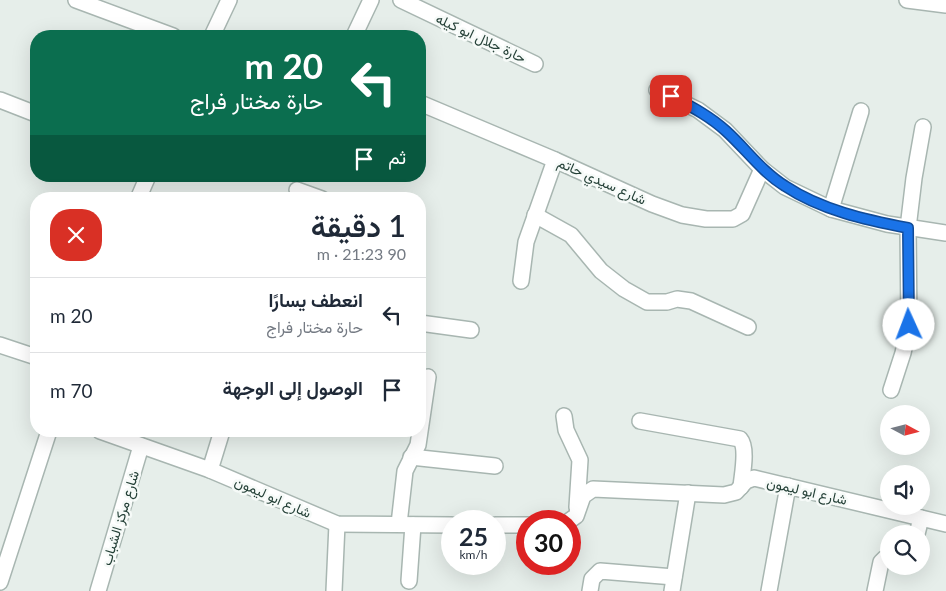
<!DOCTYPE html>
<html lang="ar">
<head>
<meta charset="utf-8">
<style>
  :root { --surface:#fff; --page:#f2f2f3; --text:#1f2937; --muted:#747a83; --line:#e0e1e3 }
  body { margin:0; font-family:Lato,Vazirmatn,sans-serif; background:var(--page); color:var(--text); direction:rtl; height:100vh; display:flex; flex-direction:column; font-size:19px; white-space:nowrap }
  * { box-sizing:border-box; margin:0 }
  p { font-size:16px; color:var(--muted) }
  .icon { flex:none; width:28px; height:28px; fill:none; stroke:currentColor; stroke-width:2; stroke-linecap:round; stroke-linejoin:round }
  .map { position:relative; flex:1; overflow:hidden; direction:ltr }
  .details { position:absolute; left:30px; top:192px; width:396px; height:245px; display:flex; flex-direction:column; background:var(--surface); border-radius:20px; box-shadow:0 5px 20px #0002; direction:rtl }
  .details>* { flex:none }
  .hud { position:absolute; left:30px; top:30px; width:396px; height:152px; border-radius:20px; box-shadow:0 5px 20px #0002; direction:rtl; background:#0b6e4f; color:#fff; overflow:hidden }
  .needle { width:32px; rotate:97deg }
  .fabs { position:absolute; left:880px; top:405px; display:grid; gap:10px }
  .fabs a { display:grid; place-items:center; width:50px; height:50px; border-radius:50%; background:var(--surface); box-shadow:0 5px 20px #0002; font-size:25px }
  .speed { position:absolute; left:441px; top:510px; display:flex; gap:10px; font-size:25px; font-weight:700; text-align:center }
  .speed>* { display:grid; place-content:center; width:65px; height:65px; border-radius:50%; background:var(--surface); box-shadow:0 5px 20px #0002; line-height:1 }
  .speed small { font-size:12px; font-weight:400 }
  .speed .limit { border:8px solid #d22; background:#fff; color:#111 }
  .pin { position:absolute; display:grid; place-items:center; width:42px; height:42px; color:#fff; margin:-21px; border-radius:10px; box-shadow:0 2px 8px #0006 }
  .me { position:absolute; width:55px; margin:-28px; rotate:358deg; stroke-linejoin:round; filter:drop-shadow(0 0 4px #0008) }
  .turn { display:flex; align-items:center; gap:18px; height:105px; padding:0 20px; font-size:22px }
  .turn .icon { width:65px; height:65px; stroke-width:2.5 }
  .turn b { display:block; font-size:35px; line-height:42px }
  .then { display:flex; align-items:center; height:48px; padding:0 20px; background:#0003; gap:10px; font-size:19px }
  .round { display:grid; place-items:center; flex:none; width:52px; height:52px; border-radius:20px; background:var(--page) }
  .summary { display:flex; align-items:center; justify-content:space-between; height:85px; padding:0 20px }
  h1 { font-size:30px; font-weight:600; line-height:38px }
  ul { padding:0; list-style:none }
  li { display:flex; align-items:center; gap:15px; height:75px; padding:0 20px; border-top:1px solid var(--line) }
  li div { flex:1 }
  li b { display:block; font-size:19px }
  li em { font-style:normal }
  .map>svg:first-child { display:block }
</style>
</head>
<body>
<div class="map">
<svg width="946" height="591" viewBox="0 0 946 591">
  <rect width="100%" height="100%" fill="#e6eeea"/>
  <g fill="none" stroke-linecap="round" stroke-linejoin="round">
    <defs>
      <g id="minor">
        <polyline points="76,0 173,36"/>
        <polyline points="401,0 535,64"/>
        <polyline points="907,0 946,5"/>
        <polyline points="212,36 229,0"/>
        <polyline points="354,36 371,0"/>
        <polyline points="657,90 698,110 725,130 762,169 785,187 831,209 887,224 946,233"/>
        <polyline points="0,100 36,114"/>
        <polyline points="420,103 555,160 652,204 682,215 706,219 733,219 742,214 762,169"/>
        <polyline points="297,190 322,199"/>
        <polyline points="138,199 148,176"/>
        <polyline points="831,209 861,111"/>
        <polyline points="535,215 571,235 601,271 624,289 647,302 667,302 677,299 691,301 748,327"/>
        <polyline points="521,281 526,242 555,160"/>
        <polyline points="420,323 471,330"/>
        <polyline points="0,345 36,357"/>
        <polyline points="891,390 903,353 909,325 908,228 914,178 923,127"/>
        <polyline points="564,416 566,430 580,460 577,507"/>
        <path d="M640,421L740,439C748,448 742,475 741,487"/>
        <polyline points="100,431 210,470 337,524 452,525"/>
        <polyline points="411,457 495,466"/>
        <polyline points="210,470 222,431"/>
        <polyline points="569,521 576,516 583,496 593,489 724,495 736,492 746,481 754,478 946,524"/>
        <polyline points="399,524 405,471 418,445 428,377"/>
        <polyline points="495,525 528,525"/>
        <polyline points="917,534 921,518"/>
        <polyline points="409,581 413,525"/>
        <polyline points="0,582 49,431"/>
        <polyline points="98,591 141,446"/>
        <polyline points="334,591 337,524"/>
        <polyline points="590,591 592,579 600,571 674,577"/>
        <polyline points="672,591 688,493"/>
        <polyline points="769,591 788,486"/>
        <polyline points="875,591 881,562 885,558 889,558"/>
      </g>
    </defs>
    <use href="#minor" stroke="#a8b6b1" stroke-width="18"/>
    <use href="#minor" stroke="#fff" stroke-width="15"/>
  </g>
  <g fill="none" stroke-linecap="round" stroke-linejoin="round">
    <defs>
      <path id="route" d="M671,96C690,106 710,116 726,131C746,149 762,172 785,186C821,210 866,220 908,228L909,325"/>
    </defs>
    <use href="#route" stroke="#114b97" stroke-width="12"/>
    <use href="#route" stroke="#1a73e8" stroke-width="9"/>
  </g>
  <g text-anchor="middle" stroke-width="5" stroke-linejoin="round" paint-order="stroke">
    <g font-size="14" fill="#244037" stroke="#f6faf8">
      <text transform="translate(481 38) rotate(25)" y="5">حارة جلال ابو كيله</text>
      <text transform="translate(602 181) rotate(24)" y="5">شارع سيدي حاتم</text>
      <text transform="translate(807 491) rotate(13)" y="5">شارع ابو ليمون</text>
      <text transform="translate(273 497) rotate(24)" y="5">شارع ابو ليمون</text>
      <text transform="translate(120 518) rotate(-73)" y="5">شارع مركز الشباب</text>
    </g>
  </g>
</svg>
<div class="fabs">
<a><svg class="needle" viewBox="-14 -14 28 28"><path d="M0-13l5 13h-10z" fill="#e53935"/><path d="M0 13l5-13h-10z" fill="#747a83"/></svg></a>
<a><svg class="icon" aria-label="sound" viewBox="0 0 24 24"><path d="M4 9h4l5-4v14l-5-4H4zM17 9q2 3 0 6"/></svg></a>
<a><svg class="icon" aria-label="search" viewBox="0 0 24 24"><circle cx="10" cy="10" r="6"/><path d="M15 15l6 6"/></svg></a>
</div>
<div class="speed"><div>25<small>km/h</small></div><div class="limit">30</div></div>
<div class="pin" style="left:671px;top:96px;background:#d93025"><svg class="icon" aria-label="arrive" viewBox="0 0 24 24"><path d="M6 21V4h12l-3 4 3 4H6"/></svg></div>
<svg class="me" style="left:909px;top:325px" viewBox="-20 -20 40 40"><circle r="19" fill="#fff"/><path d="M0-13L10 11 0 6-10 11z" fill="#1a73e8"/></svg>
<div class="hud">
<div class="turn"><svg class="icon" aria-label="left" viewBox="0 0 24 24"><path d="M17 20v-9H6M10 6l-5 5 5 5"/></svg><div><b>20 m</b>حارة مختار فراج</div></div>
<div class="then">ثم<svg class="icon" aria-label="arrive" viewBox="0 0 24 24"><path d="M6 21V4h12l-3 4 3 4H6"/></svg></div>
</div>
<section class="details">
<div class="summary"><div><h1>1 دقيقة</h1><p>90 m · 21:23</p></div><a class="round" style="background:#d93025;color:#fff"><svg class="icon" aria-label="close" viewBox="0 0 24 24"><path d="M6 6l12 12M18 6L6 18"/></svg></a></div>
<ul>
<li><svg class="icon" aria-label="left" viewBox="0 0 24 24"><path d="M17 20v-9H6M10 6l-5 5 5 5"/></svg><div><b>انعطف يسارًا</b><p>حارة مختار فراج</p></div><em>20 m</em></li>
<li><svg class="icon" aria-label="arrive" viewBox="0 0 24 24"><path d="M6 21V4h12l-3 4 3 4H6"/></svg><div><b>الوصول إلى الوجهة</b></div><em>70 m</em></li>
</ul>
</section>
</div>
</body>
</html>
